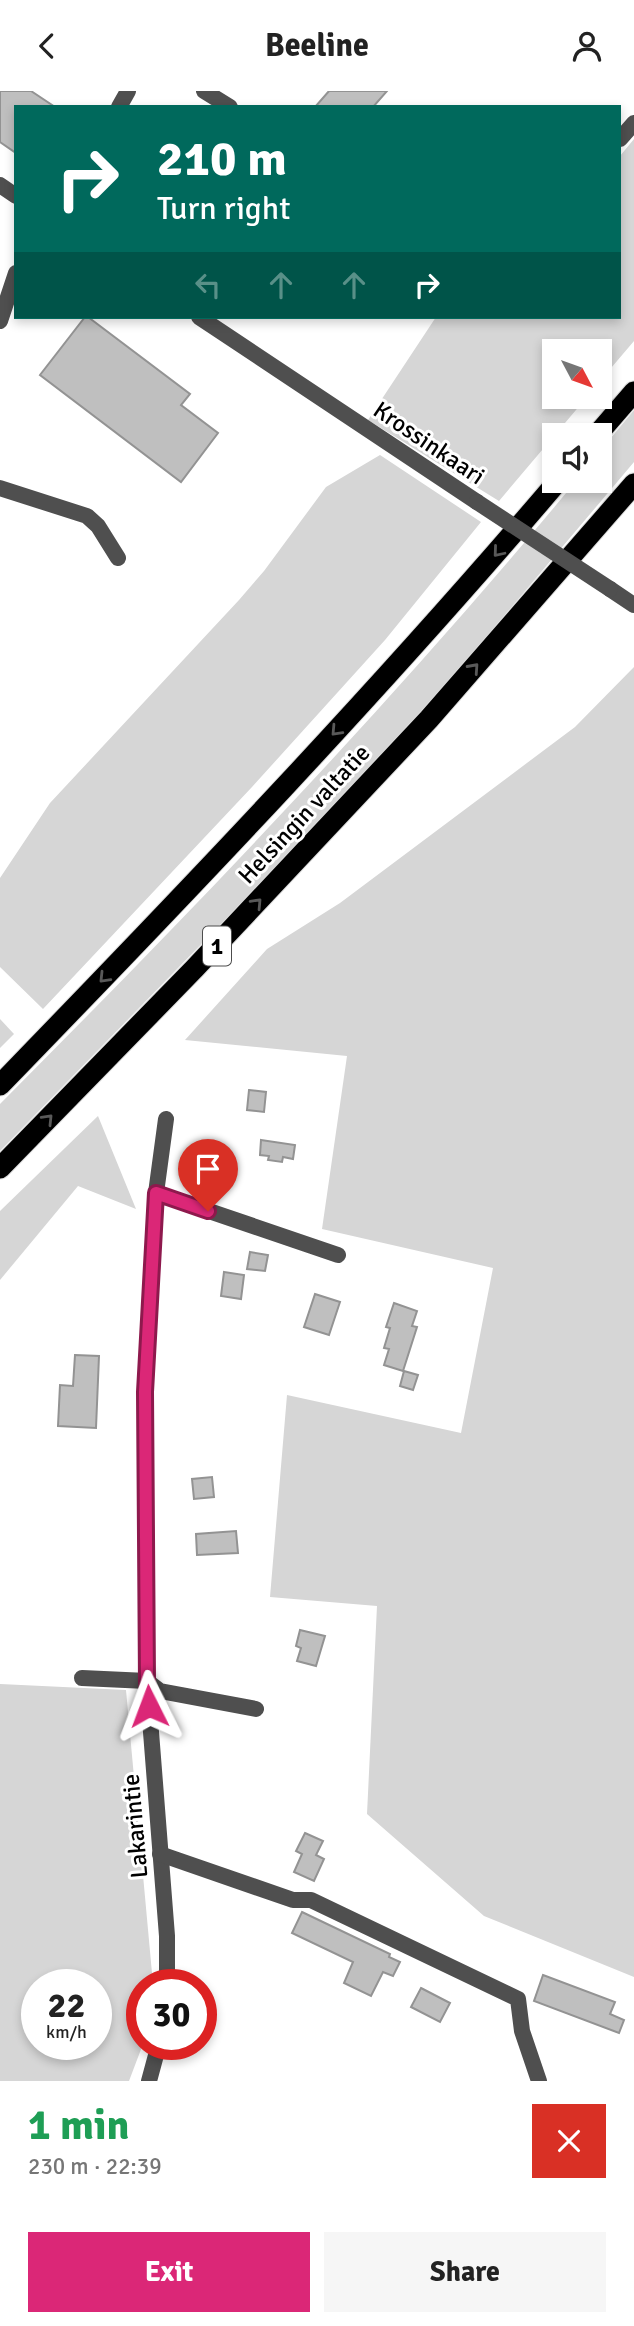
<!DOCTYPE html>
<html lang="en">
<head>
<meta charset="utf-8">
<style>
  :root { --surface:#fff; --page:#f6f6f6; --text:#222; --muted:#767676; --accent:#db2777 }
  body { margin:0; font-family:Signika,sans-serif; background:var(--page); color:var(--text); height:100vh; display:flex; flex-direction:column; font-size:26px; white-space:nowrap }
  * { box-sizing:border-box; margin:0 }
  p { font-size:23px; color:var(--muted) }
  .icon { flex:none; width:38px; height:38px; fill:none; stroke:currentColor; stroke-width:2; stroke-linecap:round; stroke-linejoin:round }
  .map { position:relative; height:1990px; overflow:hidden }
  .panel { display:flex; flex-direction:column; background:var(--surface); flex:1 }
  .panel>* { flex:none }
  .top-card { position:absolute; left:14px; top:14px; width:607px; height:214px; border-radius:0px; box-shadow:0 4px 10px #0003; background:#00695c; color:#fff; overflow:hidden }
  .needle { width:46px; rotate:131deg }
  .tools { position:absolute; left:542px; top:248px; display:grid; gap:14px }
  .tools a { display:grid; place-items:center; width:70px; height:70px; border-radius:0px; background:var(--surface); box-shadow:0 4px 10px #0003; font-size:35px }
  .speed { position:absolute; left:21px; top:1878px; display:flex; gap:14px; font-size:35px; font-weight:700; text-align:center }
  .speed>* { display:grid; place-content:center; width:91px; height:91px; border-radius:50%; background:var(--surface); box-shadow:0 4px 10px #0003; line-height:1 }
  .speed small { font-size:18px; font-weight:400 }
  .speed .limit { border:10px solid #d22; background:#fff; color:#111 }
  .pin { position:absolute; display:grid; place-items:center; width:60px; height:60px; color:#fff; margin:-72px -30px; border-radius:50% 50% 50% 0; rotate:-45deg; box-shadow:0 0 7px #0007 }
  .pin .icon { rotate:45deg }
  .me { position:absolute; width:77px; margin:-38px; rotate:357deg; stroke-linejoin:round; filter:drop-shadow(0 0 5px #0008) }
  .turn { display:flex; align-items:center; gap:24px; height:147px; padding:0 28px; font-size:32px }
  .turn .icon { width:91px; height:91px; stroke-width:2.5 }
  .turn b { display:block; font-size:49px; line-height:60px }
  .lanes { display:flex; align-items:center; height:66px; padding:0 28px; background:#0003; justify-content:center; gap:35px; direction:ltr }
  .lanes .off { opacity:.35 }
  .round { display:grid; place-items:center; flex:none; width:74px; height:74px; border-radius:0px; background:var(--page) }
  .headline { display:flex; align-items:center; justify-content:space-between; height:119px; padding:0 28px }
  h1 { font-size:42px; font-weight:800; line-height:52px; color:#1e9e55 }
  .button { display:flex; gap:14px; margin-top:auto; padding:14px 28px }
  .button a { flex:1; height:80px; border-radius:0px; background:var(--accent); color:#fff; font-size:28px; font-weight:800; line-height:80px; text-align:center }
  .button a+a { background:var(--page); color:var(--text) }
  header { display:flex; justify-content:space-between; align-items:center; height:91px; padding:0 28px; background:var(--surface); font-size:32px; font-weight:800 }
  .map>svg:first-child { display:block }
</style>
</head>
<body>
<header><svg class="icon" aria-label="back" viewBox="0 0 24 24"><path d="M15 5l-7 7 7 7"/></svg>Beeline<svg class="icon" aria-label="person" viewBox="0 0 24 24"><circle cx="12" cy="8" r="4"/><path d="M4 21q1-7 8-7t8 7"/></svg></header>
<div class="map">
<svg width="634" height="1990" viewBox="0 0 634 1990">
  <rect width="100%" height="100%" fill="#fff"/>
  <g fill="#d6d6d6" fill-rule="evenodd">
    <polygon points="634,48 634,250 600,290 600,261 555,261 555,306 587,306 499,410 368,329 436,226 620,226 620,65"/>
    <path d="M634,319V371L455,583L391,653L251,802L0,1060V1013C199,813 396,608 576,390H600V360Z"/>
    <polygon points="380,364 481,431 385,549 252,696 43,918 0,876 0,787 50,712 239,509 264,480 326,396"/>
    <polygon points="634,576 634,1886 484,1825 367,1723 377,1515 270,1506 287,1304 461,1342 493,1177 322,1138 347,965 185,949 267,858 340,812 575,636"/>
    <polygon points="0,928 14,943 0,957"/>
    <polygon points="98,1025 136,1118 78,1095 0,1189 0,1120"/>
    <path d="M0,1593L126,1599L153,1893L142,1894L143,1953L129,1990H0ZM37,1894H96V1953H37Z"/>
  </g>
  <g fill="#bfbfbf" stroke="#939393" stroke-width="2">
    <polygon points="0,0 31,0 55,16 16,16 16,62 0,51"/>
    <polygon points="329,0 387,0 373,16 315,16"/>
    <polygon points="85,226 88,226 190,303 181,314 218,342 181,391 40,284"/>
    <polygon points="249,999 266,1001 264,1021 247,1019"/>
    <polygon points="261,1049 295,1054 293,1068 283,1066 282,1071 268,1069 269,1065 260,1064"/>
    <polygon points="250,1161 268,1164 265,1180 247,1178"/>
    <polygon points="224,1181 244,1184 241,1208 221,1205"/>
    <polygon points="315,1203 340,1211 329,1244 304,1236"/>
    <polygon points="394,1212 417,1220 412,1235 417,1236 403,1280 384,1274 389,1258 384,1257 390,1237 386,1236"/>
    <polygon points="75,1264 99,1265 96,1337 58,1335 60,1294 73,1295"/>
    <polygon points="404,1280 418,1284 413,1299 400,1295"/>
    <polygon points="212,1386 214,1406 194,1408 192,1388"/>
    <polygon points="236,1440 238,1462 197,1464 196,1443"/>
    <polygon points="300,1539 325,1545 316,1575 297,1570 301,1557 296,1555"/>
    <polygon points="305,1742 323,1750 316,1764 324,1768 314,1790 294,1781 302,1763 296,1760"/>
    <polygon points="302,1821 390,1863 389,1866 400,1871 393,1885 383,1881 371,1905 344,1892 353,1871 292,1842"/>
    <polygon points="543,1884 615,1911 610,1923 624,1929 619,1942 534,1910"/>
    <polygon points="421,1897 450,1912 440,1931 411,1916"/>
  </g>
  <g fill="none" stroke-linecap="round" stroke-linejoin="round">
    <defs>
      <g id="highway">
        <polyline points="596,345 634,301"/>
        <path d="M0,994C191,797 380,599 558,390"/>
        <polyline points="0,1077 195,877 429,628 634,393"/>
      </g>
    </defs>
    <use href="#highway" stroke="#dbdbdb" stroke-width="23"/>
    <g stroke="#4f4f4f" stroke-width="16">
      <polyline points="204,0 230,16"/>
      <polyline points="119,16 128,0"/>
      <polyline points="620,48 634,32"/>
      <polyline points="0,94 16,105"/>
      <polyline points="199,226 477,411"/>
      <polyline points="0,230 16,182"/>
      <polyline points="0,397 87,425 98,435 118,467"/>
      <polyline points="610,498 634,514"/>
      <polyline points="166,1028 156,1102 145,1301 147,1590 167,1845 167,1894"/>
      <polyline points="156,1102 338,1164"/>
      <polyline points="82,1587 147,1590 160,1600 256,1618"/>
      <polyline points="160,1763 293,1809 311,1809 518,1908 522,1940 539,1990"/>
      <polyline points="149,1990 159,1953"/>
    </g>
    <use href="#highway" stroke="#000" stroke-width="21"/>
    <polyline stroke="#4f4f4f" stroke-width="16" points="477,411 610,498"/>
  </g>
  <defs><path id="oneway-chevron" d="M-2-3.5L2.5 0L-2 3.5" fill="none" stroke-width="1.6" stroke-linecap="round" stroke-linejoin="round" transform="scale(1.75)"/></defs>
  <g stroke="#595959">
    <use href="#oneway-chevron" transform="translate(498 461) rotate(130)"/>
    <use href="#oneway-chevron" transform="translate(474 577) rotate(-48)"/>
    <use href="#oneway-chevron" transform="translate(336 640) rotate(133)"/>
    <use href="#oneway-chevron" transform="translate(257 812) rotate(-47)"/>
    <use href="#oneway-chevron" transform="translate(104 887) rotate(134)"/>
    <use href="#oneway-chevron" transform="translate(48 1028) rotate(-46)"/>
  </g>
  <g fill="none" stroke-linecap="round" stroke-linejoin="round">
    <defs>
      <polyline id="route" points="149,1615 147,1590 145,1301 156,1102 208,1120"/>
    </defs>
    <use href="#route" stroke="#8e194d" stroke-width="18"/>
    <use href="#route" stroke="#db2777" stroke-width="12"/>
  </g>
  <g text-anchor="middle" stroke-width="6" stroke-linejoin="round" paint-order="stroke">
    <rect fill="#fff" stroke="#4c4c4c" stroke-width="2" x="203" y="835.5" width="28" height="39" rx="5"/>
    <g font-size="23" font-weight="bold" fill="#000">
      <text x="217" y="863">1</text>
    </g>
    <g font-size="24" fill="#000" stroke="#fff">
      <text transform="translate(429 352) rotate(34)" y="8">Krossinkaari</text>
      <text transform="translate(304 723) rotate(-47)" y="8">Helsingin valtatie</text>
      <text transform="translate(135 1735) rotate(-95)" y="8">Lakarintie</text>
    </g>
  </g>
</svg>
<div class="tools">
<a><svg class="needle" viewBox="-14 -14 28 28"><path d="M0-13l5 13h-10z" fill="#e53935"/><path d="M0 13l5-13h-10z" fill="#767676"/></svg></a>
<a><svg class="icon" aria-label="sound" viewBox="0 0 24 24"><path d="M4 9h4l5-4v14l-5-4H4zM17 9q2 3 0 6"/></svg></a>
</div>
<div class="speed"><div>22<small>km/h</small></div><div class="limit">30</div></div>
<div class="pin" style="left:208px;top:1120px;background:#d93025"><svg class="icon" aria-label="arrive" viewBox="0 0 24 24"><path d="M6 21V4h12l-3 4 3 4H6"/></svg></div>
<svg class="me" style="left:149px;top:1615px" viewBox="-20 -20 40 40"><path d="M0-17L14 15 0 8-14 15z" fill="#db2777" stroke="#fff" stroke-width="4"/></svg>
<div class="top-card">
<div class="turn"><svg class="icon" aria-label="right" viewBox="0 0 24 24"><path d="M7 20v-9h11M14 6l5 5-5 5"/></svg><div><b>210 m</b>Turn right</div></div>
<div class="lanes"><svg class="icon off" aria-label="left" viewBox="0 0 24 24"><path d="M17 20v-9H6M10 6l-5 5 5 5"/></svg><svg class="icon off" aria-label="ahead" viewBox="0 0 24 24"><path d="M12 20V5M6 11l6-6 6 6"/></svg><svg class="icon off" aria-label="ahead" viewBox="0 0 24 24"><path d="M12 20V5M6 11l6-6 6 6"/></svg><svg class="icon" aria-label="right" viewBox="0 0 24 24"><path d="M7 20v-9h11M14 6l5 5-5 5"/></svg></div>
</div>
</div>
<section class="panel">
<div class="headline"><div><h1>1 min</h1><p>230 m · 22:39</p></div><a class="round" style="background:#d93025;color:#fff"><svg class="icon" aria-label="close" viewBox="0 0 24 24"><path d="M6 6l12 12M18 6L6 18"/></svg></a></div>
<div class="button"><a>Exit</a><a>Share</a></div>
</section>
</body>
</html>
